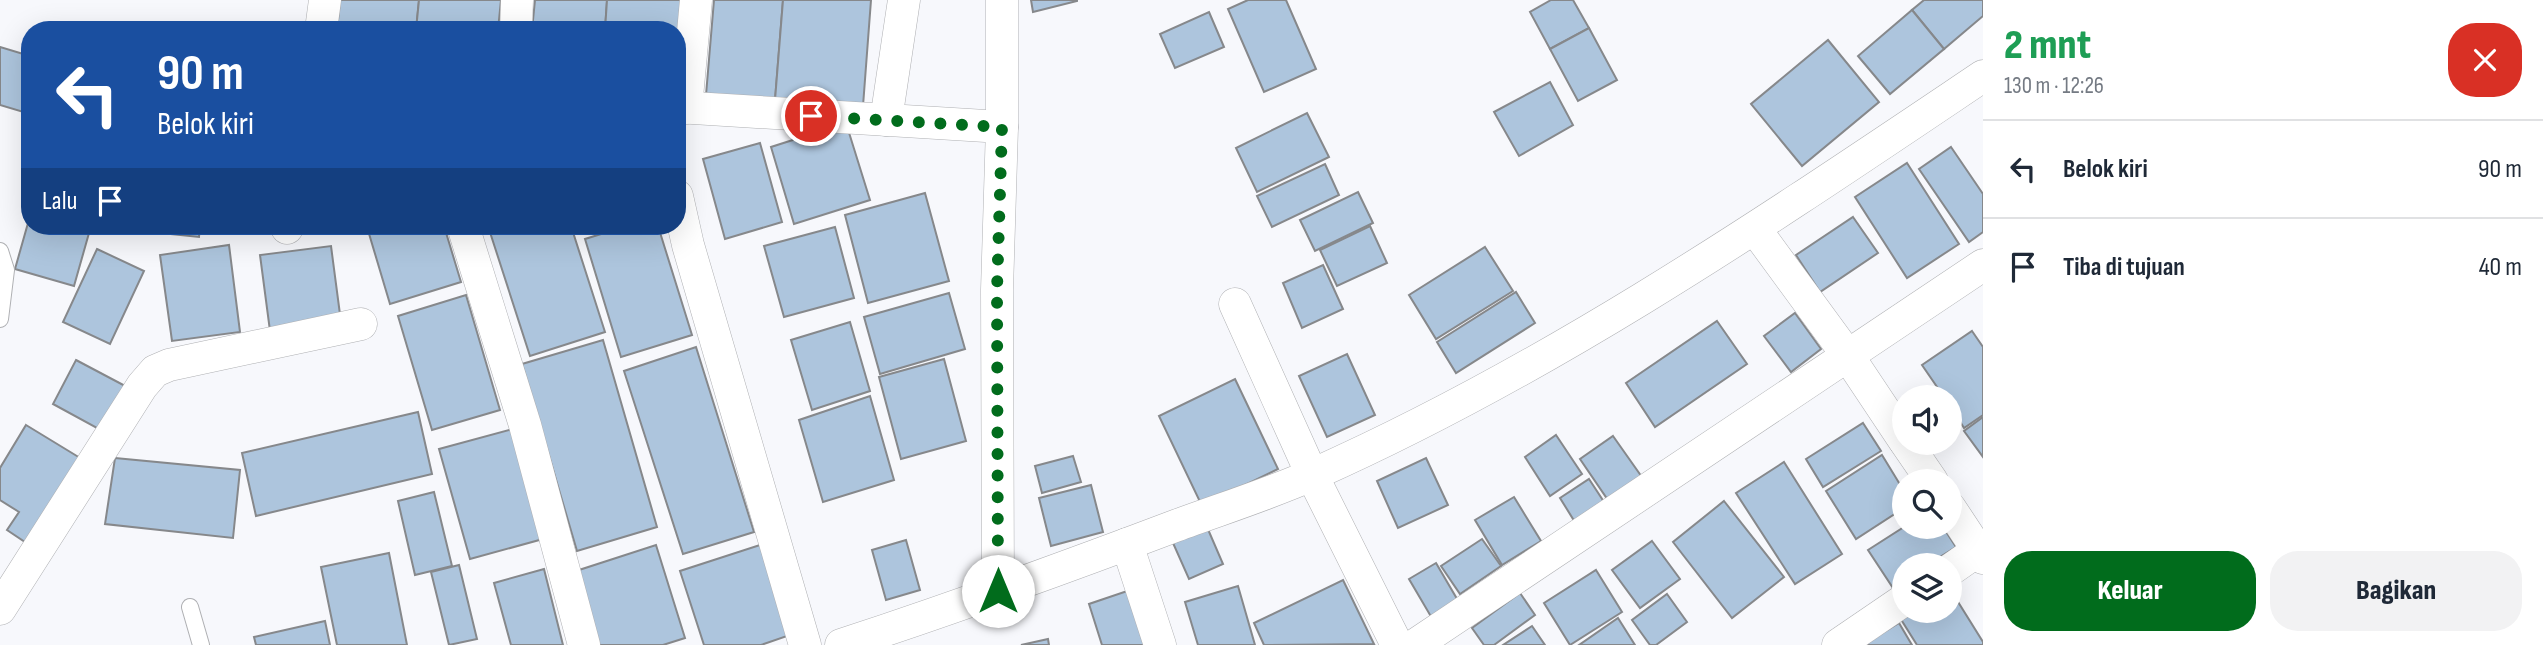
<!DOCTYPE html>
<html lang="id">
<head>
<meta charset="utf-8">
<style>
  :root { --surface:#fff; --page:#f2f2f3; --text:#1f2937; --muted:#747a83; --line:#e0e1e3; --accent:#016c1c }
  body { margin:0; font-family:"Sofia Sans Condensed",sans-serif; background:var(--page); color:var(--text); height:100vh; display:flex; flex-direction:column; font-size:26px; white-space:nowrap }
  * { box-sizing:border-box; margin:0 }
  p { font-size:23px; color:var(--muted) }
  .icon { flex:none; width:38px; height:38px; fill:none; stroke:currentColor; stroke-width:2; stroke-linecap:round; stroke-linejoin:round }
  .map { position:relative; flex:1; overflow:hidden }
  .panel { display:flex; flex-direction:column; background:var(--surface); width:560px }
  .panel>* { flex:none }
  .top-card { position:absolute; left:21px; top:21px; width:665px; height:214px; border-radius:28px; box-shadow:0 7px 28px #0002; background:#1a4fa0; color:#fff; overflow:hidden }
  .fabs { position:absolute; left:1892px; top:385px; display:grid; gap:14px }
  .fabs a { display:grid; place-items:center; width:70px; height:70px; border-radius:50%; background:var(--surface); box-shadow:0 7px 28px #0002; font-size:35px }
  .pin { position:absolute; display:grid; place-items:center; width:60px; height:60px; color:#fff; margin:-30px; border:4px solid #fff; border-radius:50%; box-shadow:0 2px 7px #0007 }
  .me { position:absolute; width:77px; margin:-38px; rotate:0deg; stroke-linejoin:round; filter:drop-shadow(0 0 5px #0008) }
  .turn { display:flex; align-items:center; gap:24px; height:147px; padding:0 21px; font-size:32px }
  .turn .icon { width:91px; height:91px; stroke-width:2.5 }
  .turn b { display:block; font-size:49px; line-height:60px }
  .then { display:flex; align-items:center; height:66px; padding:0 21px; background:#0003; gap:14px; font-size:26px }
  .round { display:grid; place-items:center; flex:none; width:74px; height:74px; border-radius:28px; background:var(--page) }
  .headline { display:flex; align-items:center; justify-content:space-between; height:119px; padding:0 21px }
  h1 { font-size:42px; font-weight:800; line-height:52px; color:#1e9e55 }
  .button { display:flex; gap:14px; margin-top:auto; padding:14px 21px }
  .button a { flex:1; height:80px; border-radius:28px; background:var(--accent); color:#fff; font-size:28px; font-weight:800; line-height:80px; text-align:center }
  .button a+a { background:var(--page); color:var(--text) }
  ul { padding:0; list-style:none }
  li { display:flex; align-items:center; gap:21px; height:98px; padding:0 21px; border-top:2px solid var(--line) }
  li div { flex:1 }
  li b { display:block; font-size:26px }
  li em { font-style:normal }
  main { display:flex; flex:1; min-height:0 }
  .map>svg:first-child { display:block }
</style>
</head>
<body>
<main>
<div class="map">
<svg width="1983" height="645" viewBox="0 0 1983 645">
  <rect width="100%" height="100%" fill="#f7f8fc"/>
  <g fill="#adc5dd" stroke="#86888b" stroke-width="2">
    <polygon points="340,0 419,0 416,30 337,30"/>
    <polygon points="419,0 501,0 498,30 416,30"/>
    <polygon points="535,0 607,0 605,30 532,30"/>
    <polygon points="607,0 691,0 677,102 677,30 605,30"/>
    <polygon points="714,0 783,0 775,100 706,95"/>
    <polygon points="783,0 871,0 863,106 775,100"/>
    <polygon points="1031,0 1077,0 1077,1 1033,12"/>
    <polygon points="1248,0 1286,0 1316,69 1264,92 1228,9"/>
    <polygon points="1551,0 1573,0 1589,28 1550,49 1530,12"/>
    <polygon points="1924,0 1983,0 1983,16 1944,49 1912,10"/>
    <polygon points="1912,10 1944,49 1890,94 1858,56"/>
    <polygon points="1209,12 1224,47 1175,68 1160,34"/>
    <polygon points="1589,28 1617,80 1578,101 1550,49"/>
    <polygon points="1828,40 1879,102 1802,166 1751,104"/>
    <polygon points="0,47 30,56 30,114 0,105"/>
    <polygon points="1550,82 1573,125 1519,156 1494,112"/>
    <polygon points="1307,113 1329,157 1257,192 1236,148"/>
    <polygon points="846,123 870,200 794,224 771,147"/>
    <polygon points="760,143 782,222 725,239 703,159"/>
    <polygon points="1951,147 1983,194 1983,232 1969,242 1919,169"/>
    <polygon points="1907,163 1959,244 1907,278 1855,197"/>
    <polygon points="1325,164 1339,195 1272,227 1257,196"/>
    <polygon points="1358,192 1373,223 1315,251 1300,220"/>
    <polygon points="925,193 949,281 868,303 845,215"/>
    <polygon points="30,216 30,226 91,226 74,286 15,269"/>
    <polygon points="1853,217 1878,253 1820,292 1796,255"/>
    <polygon points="142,226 200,226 199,237 142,231"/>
    <polygon points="370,226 444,226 461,282 390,304 367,227"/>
    <polygon points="488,226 571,226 605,332 530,356"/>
    <polygon points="627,226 658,226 692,335 621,357 585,239"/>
    <polygon points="1370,226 1387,263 1337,286 1320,250"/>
    <polygon points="835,227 854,298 784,317 764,246"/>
    <polygon points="229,245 240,332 172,341 160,255"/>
    <polygon points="331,246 341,322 270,331 260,255"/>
    <polygon points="1485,247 1513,291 1436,339 1409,295"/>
    <polygon points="97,249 144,271 110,344 63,322"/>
    <polygon points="1323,265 1343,309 1302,328 1283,283"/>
    <polygon points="1516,292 1535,323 1456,373 1437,342"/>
    <polygon points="949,293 965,349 880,374 864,317"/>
    <polygon points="466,295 500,410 432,430 398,316"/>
    <polygon points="1795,313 1821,349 1791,372 1764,336"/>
    <polygon points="1717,321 1747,364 1655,427 1626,383"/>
    <polygon points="850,322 870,391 812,410 791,340"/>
    <polygon points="1972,331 1983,347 1983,415 1964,428 1950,405 1950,397 1944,397 1922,365"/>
    <polygon points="603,340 657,527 577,551 522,364"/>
    <polygon points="696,347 754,532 683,554 624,371"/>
    <polygon points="1347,354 1375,415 1327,437 1299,376"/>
    <polygon points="944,359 966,441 901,459 879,377"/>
    <polygon points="76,360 129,388 106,433 53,404"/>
    <polygon points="1235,379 1278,469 1202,506 1159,416"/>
    <polygon points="870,396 894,480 823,502 799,420"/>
    <polygon points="418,412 432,474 256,516 242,453"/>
    <polygon points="1983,417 1983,457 1964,431"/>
    <polygon points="1863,423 1881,451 1823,487 1806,459"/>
    <polygon points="26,425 90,464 37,550 7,530 19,512 0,500 0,468"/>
    <polygon points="513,429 543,539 470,559 439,449"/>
    <polygon points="1556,435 1582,474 1550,496 1525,457"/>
    <polygon points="1613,436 1644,480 1610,503 1580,459"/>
    <polygon points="1882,455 1904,491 1904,508 1856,539 1826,491"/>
    <polygon points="1073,456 1081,482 1042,493 1035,466"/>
    <polygon points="115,458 240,470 233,538 105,524"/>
    <polygon points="1426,458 1448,505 1398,528 1377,481"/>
    <polygon points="1784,462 1842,554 1795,584 1736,493"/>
    <polygon points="1589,479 1608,508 1578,527 1560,498"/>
    <polygon points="1091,485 1103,532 1051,546 1039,498"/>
    <polygon points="434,492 452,566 415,575 398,501"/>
    <polygon points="1514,497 1541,541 1502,565 1475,520"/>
    <polygon points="1724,501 1784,577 1732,618 1673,542"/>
    <polygon points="1207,527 1223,564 1189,579 1173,543"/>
    <polygon points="1904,527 1943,527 1956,547 1927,565 1904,565 1904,580 1893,588 1868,550"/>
    <polygon points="1482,539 1501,566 1460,594 1441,566"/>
    <polygon points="906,540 920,590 886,600 872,550"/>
    <polygon points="1652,541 1680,579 1640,608 1612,570"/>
    <polygon points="763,544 793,634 761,645 704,645 680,571"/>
    <polygon points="656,545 685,638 663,645 599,645 576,571"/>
    <polygon points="389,553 407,645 337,645 321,567"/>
    <polygon points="1436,563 1460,604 1433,620 1409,579"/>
    <polygon points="459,565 477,639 449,645 431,572"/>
    <polygon points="544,569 563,645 511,645 494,583"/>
    <polygon points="1596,570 1622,612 1570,645 1544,603"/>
    <polygon points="1343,580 1374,644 1264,645 1254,623"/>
    <polygon points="1238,586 1255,645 1198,645 1185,602"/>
    <polygon points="1136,588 1154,645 1102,645 1089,604"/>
    <polygon points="1950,589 1983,642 1983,645 1917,645 1897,613 1904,611 1950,611"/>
    <polygon points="1520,593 1535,615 1494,645 1484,645 1472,628"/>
    <polygon points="1667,594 1687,622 1656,645 1650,645 1632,620"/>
    <polygon points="1618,618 1635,645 1579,645"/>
    <polygon points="325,621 330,645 256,645 254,637"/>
    <polygon points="1899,623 1912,645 1862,645"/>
    <polygon points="1532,626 1545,645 1503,645"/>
    <polygon points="1048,639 1049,645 1021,645"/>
  </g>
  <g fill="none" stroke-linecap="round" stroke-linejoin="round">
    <defs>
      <g id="lane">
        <polyline points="0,251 6,270 0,319"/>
        <polyline points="190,607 201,645"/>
      </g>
      <g id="street">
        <polyline points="321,30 325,0"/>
        <polyline points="516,30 517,0"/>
        <polyline points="677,107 1002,127"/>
        <polyline points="686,108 696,0"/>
        <polyline points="886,120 904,0"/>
        <polyline points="677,196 688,245 805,645"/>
        <polyline points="463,226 525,425 584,645"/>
        <polyline points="287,228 287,226"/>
        <polyline points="1755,229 1848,356 1904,440"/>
        <polyline points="1235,304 1312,475 1397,645"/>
        <polyline points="1906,443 1932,481"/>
        <polyline points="1950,508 1983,558"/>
        <polyline points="1127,544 1160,645"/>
        <polyline points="1950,570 1983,547"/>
        <polyline points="998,591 997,290 1002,127 1002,0"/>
        <polyline points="0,609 142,386 155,371 169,365 361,324"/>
        <path d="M841,645C953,608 1064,568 1175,526C1221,509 1269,494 1314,474C1552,368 1767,221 1983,76"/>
        <polyline points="1415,645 1983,265"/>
        <polyline points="1838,645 1904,600"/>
      </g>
    </defs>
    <use href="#lane" stroke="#afb0b3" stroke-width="18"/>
    <use href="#street" stroke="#afb0b3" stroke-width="33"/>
    <use href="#lane" stroke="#fff" stroke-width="16"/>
    <use href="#street" stroke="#fff" stroke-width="32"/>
  </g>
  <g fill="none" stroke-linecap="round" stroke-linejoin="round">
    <polyline stroke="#016c1c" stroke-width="12" stroke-dasharray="0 21.6" points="811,116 1002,127 997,290 998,591"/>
  </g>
</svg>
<div class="fabs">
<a><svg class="icon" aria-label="sound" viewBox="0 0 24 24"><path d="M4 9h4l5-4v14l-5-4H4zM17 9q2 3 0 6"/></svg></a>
<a><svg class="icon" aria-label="search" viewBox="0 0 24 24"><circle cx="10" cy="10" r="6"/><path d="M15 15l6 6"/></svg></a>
<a><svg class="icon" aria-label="layers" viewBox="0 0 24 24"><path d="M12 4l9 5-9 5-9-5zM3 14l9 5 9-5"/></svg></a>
</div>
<div class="pin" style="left:811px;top:116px;background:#d93025"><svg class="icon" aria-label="arrive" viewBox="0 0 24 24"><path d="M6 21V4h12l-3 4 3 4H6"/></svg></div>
<svg class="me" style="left:998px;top:591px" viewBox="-20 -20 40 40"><circle r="19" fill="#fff"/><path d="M0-13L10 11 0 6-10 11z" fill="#016c1c"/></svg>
<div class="top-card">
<div class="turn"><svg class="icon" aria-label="left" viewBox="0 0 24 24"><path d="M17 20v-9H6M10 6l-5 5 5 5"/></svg><div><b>90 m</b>Belok kiri</div></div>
<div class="then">Lalu<svg class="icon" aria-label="arrive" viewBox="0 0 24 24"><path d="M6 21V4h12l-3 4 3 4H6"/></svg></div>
</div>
</div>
<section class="panel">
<div class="headline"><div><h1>2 mnt</h1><p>130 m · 12:26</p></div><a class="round" style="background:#d93025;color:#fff"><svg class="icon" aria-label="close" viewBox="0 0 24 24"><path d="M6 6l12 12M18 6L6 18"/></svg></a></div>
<ul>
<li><svg class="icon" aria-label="left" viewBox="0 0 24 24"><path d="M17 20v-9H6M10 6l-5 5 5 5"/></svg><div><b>Belok kiri</b></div><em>90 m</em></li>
<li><svg class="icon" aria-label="arrive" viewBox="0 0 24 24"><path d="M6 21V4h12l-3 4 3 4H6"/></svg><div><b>Tiba di tujuan</b></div><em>40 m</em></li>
</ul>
<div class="button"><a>Keluar</a><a>Bagikan</a></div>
</section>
</main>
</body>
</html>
